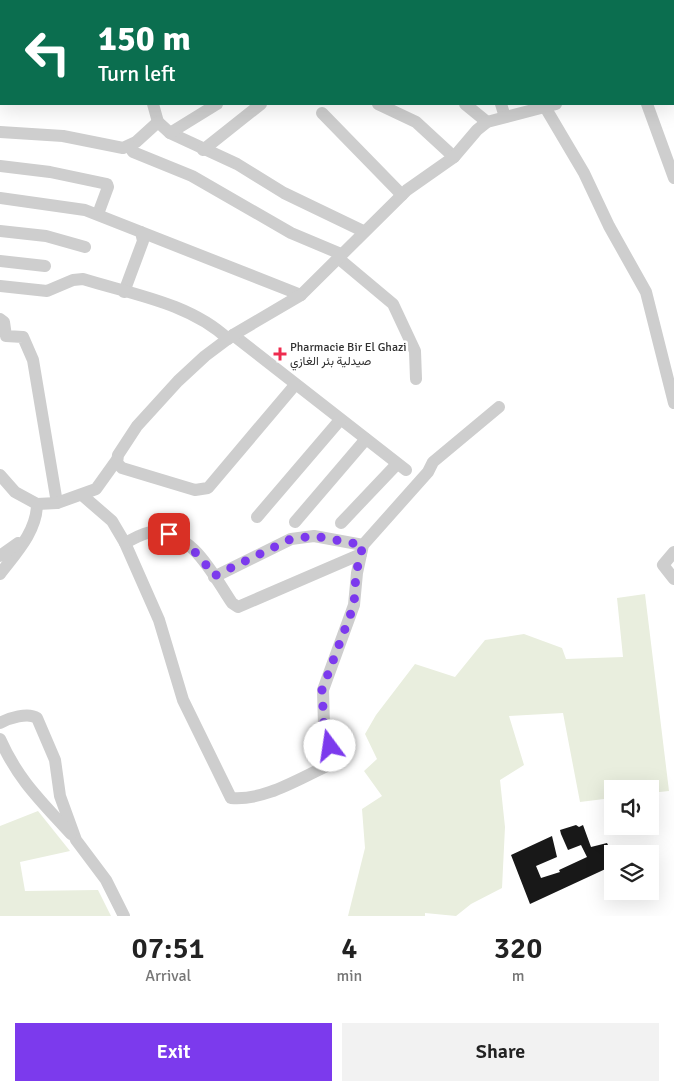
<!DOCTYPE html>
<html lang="en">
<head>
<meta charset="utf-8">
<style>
  :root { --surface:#fff; --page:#f2f2f2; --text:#222; --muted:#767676; --accent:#7c3aed }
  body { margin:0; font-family:Signika,Vazirmatn,sans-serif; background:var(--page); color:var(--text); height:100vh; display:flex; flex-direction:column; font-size:19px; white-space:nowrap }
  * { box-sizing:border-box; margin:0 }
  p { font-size:16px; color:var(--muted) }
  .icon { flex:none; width:28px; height:28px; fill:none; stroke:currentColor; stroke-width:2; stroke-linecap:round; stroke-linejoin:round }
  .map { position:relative; height:916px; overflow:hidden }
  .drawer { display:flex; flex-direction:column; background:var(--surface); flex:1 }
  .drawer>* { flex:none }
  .guide { position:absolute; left:0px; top:0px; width:675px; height:105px; box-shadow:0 5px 20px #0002; background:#0b6e4f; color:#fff; overflow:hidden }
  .tools { position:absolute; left:604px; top:780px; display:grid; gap:10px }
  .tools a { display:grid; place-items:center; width:55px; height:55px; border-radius:0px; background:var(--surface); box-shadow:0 5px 20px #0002; font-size:25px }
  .pin { position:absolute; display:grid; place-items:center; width:42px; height:42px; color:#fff; margin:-21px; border-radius:10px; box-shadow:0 2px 8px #0006 }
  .me { position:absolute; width:55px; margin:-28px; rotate:346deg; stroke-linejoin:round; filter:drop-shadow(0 0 4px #0008) }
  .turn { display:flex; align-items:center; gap:18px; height:105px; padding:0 15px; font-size:22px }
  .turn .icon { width:65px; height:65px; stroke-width:2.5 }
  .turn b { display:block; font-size:35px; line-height:42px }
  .eta { display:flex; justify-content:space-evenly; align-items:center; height:85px; text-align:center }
  .eta b { font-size:30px; font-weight:600; line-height:35px }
  .cta { display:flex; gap:10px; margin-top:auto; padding:10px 15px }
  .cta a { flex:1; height:58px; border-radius:0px; background:var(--accent); color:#fff; font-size:20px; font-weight:600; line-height:58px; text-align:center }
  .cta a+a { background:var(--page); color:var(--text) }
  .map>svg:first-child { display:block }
</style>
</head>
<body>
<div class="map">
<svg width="674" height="916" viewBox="0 0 674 916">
  <rect width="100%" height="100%" fill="#fff"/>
  <g fill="#e9eede">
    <polygon points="645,594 669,791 650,793 650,789 612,789 612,798 580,802 563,713 509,716 524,765 500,780 505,827 502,888 471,904 456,916 425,913 425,916 348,916 365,848 362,809 382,796 364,771 377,759 365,734 376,715 415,664 455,677 485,640 524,634 562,648 566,659 623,657 617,598"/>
    <polygon points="38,811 70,851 20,862 25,891 98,890 111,916 0,916 0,826"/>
  </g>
  <polygon fill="#181818" points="576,825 579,827 583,825 591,847 607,843 612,853 612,866 530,904 511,855 552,836 557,857 536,866 541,878 560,872 559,870 587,857 581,845 568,850 561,834 560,830"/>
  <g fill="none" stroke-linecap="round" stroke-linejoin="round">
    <g stroke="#cecece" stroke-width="12">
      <polyline points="126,0 126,1"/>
      <polyline points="178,0 179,1"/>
      <polyline points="225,0 225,1"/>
      <polyline points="362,0 363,1"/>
      <polyline points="433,0 434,1"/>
      <polyline points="654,0 655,1"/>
      <polyline points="235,1 239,0"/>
      <polyline points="674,22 674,23"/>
      <polyline points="674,62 674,61"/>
      <polyline points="153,104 158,122"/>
      <polyline points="378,104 416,122 454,157"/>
      <polyline points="465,104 487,122"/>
      <polyline points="501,104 505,117"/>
      <polyline points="647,104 674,178"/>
      <polyline points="545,107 584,173 609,226 646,292 674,403"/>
      <polyline points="322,113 402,195"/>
      <polyline points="0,132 63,136 123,148 136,142 158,122 170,133 237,164 284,193 363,231"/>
      <polyline points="170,133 217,104"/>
      <polyline points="129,146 133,152 192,176 291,233 341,254"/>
      <polyline points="203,150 261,104"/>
      <polyline points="0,166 50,172 107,184 108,187 98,214"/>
      <polyline points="0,198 85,210 141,232 143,241 124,292"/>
      <polyline points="0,231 46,236 85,247"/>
      <polyline points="141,232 301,295"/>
      <polyline points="338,258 393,304 415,351 416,379"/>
      <polyline points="0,261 45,266"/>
      <path d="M0,286L47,291L73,280L83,279C131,294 190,303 228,339"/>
      <polyline points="0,319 4,322 6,336 23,337 33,360 57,503"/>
      <polyline points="233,335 406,470"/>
      <polyline points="295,385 208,488 195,490 122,468 117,463 118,455 137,426 178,381 205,356 233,335 301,295 407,190 454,157 477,130 487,122 556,104"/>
      <path d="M0,475L15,492L37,504C37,531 16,553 0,574"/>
      <path d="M82,495L112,521L125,543L159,620L183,700L231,798C264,801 298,779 327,766L330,746L324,726L323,690L354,605L357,573L363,545L428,472L433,462L499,407"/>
      <polyline points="37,504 57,503 96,489 116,461"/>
      <polyline points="257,517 340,420"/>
      <polyline points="295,522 366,439"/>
      <polyline points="341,523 397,464"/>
      <path d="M125,543C133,539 144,532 153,532C193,531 213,575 232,603L238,607L361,554"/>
      <polyline points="674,552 663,565 674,579"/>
      <polyline points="0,556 18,543"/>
      <polyline points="214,577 291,539 314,536 363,545"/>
      <path d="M0,723C9,718 28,712 37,718L55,760L60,796L76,840L106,880L124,916"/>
      <path d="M0,739C18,780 42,802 71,834"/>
    </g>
  </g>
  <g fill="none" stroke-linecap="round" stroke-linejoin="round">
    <path stroke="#7c3aed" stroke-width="9" stroke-dasharray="0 16.2" d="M169,534C190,544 201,557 214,576L291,539L314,536L363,545L356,573L354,605L322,690L324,726L330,746"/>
  </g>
  <path fill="#ee2c4f" stroke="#fff" stroke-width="2" d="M277.5 346.5h5v5h5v5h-5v5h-5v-5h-5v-5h5z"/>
  <g text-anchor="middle" stroke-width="5" stroke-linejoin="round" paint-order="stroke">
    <g font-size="12" fill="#313131" stroke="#fff" text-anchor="start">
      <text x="290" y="351">Pharmacie Bir El Ghazi<tspan x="290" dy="14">صيدلية بئر الغازي</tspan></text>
    </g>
  </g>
</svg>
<div class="tools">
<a><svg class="icon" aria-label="sound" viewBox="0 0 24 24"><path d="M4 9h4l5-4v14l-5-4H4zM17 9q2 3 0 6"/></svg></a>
<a><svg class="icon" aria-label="layers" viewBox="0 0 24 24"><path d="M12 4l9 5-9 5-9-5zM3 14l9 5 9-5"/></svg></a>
</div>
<div class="pin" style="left:169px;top:534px;background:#d93025"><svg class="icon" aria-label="arrive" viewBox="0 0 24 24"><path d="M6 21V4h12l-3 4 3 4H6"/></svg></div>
<svg class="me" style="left:330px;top:746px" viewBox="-20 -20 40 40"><circle r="19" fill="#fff"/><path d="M0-13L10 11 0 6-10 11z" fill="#7c3aed"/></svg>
<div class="guide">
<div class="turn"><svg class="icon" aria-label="left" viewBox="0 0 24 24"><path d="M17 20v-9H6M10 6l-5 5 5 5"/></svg><div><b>150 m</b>Turn left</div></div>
</div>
</div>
<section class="drawer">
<div class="eta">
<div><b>07:51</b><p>Arrival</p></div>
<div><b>4</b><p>min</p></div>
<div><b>320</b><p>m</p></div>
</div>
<div class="cta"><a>Exit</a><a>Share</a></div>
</section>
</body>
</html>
